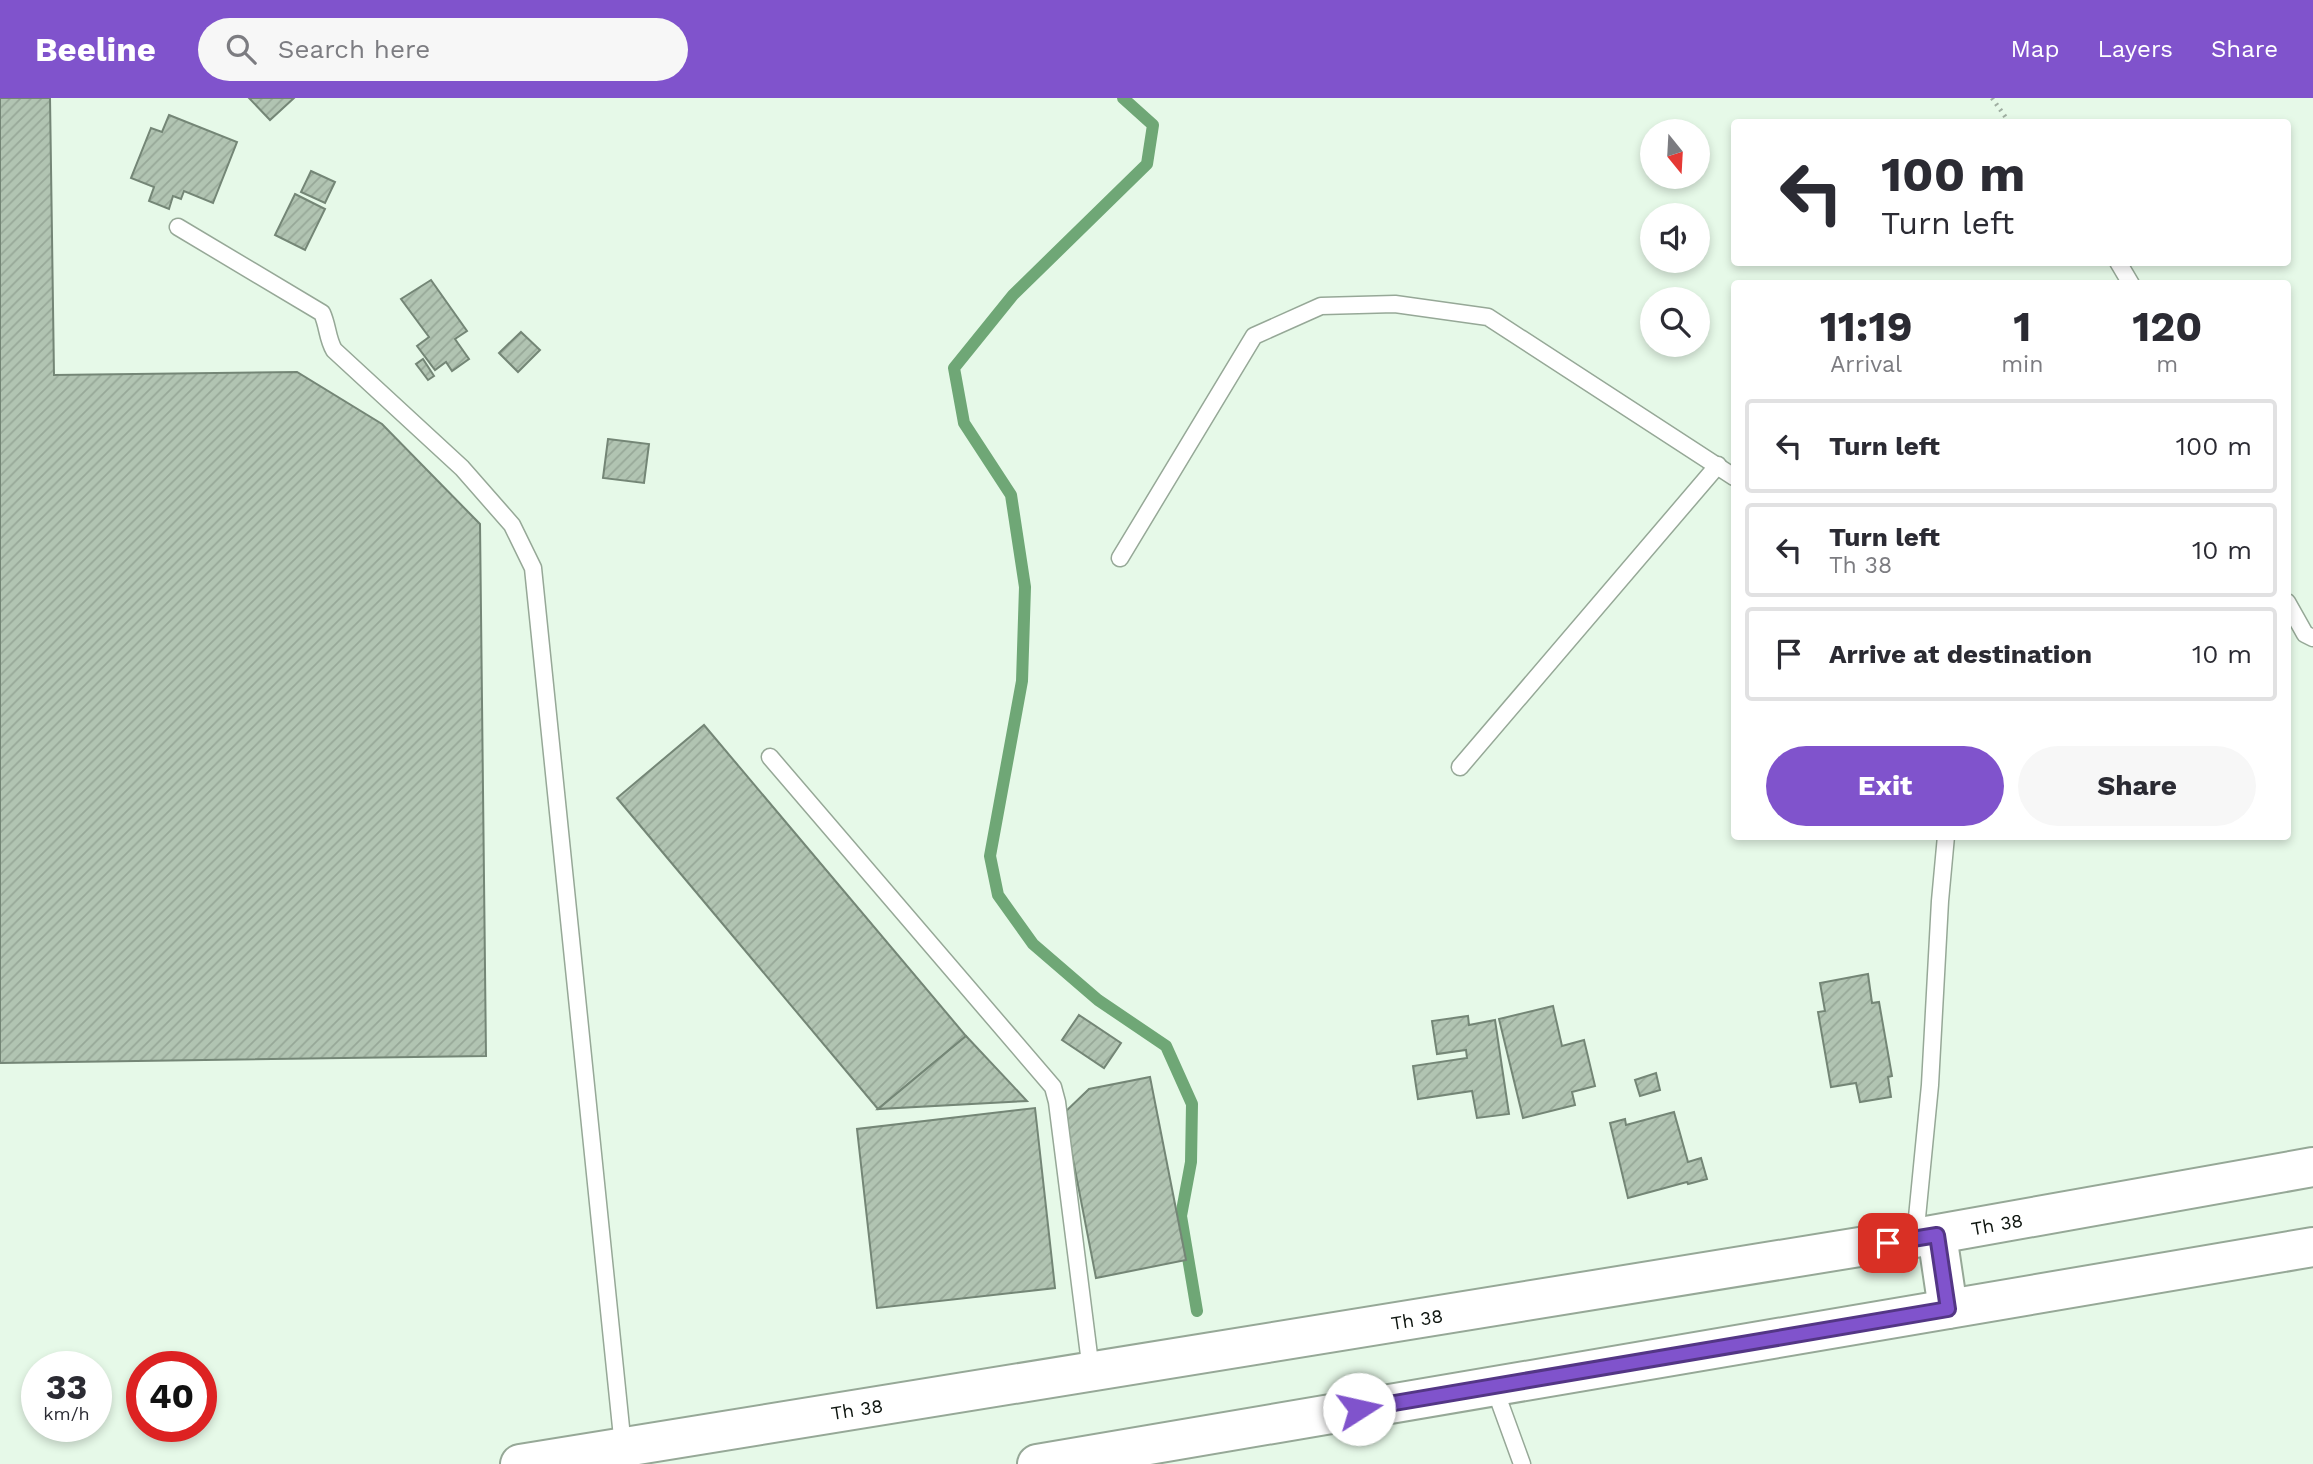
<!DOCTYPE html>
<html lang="en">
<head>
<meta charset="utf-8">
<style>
  :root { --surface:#fff; --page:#f7f7f7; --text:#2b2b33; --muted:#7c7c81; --line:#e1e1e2; --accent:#8053cc }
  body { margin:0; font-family:"Work Sans",sans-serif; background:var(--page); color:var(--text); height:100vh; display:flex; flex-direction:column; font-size:26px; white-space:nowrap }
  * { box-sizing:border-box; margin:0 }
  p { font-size:23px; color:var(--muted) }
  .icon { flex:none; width:38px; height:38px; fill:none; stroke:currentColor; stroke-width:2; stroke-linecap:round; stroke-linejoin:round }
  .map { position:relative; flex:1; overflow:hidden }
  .details { position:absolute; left:1731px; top:182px; width:560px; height:560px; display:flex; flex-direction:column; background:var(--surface); border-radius:7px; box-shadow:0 4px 10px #0003 }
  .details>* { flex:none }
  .guide { position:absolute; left:1731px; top:21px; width:560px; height:147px; border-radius:7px; box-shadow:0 4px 10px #0003; background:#fff; color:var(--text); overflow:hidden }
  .needle { width:46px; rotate:162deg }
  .fabs { position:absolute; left:1640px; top:21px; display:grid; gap:14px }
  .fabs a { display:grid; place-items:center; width:70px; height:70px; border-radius:50%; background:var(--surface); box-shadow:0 4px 10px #0003; font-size:35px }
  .speed { position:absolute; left:21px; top:1253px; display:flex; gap:14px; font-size:35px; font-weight:700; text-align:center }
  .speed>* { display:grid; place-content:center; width:91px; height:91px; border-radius:50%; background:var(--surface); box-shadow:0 4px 10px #0003; line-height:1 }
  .speed small { font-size:18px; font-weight:400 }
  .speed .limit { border:10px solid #d22; background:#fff; color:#111 }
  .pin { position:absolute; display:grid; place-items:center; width:60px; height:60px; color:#fff; margin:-30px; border-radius:14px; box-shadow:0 4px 10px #0006 }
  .me { position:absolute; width:77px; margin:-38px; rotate:80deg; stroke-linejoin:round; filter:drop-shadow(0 0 5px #0008) }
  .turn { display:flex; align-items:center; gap:24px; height:147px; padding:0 35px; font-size:32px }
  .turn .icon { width:91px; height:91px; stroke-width:2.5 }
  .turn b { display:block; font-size:49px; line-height:60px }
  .eta { display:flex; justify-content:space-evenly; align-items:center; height:119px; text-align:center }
  .eta b { font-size:42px; font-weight:700; line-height:49px }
  .button { display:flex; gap:14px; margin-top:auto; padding:14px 35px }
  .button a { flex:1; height:80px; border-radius:42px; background:var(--accent); color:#fff; font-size:28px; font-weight:700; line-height:80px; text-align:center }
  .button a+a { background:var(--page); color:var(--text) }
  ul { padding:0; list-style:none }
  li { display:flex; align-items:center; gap:21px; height:94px; margin:0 14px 10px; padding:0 21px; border:4px solid var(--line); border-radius:7px }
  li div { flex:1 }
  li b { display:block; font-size:26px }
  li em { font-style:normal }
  header { display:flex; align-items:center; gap:42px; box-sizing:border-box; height:98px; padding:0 35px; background:var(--accent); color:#fff }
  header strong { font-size:33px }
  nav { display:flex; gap:38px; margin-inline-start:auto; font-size:24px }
  .search { width:490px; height:63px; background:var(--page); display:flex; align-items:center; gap:18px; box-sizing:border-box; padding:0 24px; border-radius:38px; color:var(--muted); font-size:26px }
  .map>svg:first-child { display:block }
</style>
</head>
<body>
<header>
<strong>Beeline</strong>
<div class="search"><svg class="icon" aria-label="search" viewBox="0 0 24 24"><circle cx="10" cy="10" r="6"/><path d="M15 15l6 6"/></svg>Search here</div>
<nav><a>Map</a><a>Layers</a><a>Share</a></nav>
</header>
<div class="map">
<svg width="2313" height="1366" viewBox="0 0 2313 1366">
  <defs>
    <pattern id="building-hatch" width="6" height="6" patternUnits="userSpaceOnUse" patternTransform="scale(1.75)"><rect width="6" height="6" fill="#b1c4b2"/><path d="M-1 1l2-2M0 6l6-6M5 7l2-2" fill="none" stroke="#97a898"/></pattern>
  </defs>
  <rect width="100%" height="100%" fill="#e6f9e8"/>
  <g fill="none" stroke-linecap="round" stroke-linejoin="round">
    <polyline stroke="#6fa776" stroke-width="12" points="1123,0 1153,27 1147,66 1013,197 954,270 964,325 1011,397 1025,489 1022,583 990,758 998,797 1033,846 1098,902 1166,948 1192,1006 1191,1064 1181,1118 1197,1213"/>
  </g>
  <g fill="url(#building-hatch)" stroke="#748676" stroke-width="2">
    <polygon points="0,0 50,0 54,277 297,274 382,326 480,426 486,958 0,965"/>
    <polygon points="249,0 294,0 270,22"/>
    <polygon points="169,17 237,44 213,105 184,93 181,101 173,98 169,111 149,103 154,89 131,80 151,30 162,34"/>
    <polygon points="311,73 335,84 325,105 301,94"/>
    <polygon points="295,96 325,111 305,152 275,137"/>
    <polygon points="431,182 467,233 455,241 469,261 452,273 446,264 435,272 417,248 429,239 401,201"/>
    <polygon points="521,234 540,252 518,274 499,255"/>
    <polygon points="423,261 434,278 428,282 416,266"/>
    <polygon points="608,341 649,346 644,385 603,380"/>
    <polygon points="704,627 966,938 878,1011 617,700"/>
    <polygon points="1868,876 1872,905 1879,904 1892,978 1888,979 1891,999 1860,1004 1856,985 1831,989 1818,914 1825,913 1820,885"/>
    <polygon points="1553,908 1562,948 1584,942 1595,988 1572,994 1575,1007 1523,1020 1499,921"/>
    <polygon points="1079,917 1121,945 1104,970 1062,942"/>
    <polygon points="1468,918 1469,927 1495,922 1509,1016 1477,1020 1472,993 1418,1001 1413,968 1467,960 1466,952 1437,956 1432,923"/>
    <polygon points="966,938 1027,1003 878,1011"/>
    <polygon points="1656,975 1660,992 1640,998 1635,982"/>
    <polygon points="1150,979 1186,1162 1096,1180 1064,1015 1089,991"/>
    <polygon points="1035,1010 1055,1190 877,1210 857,1031"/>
    <polygon points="1674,1014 1688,1064 1701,1060 1707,1081 1688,1086 1687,1084 1628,1100 1610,1025 1625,1021 1626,1027"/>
  </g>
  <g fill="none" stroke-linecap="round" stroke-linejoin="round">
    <defs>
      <g id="service">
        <path d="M178,129L322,215C328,228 327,240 334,252L462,370L512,427L533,470L623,1349"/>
        <polyline points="2118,164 2131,186"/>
        <polyline points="1120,460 1254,238 1321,208 1395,206 1488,219 1734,379"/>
        <polyline points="2287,504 2305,536 2313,540"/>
        <polyline points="770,659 1053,989 1057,1004 1091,1273"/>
        <polyline points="1460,669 1718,367"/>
        <polyline points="1915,1140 1930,987 1940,803 1946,738"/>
        <polyline points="1494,1289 1522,1366"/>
      </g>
      <g id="tertiary">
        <polyline points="1937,1137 1948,1211"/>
        <polyline points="520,1366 1915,1140 2313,1069"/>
        <polyline points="1037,1366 2313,1149"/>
      </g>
    </defs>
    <use href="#service" stroke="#96a897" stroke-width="19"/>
    <use href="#tertiary" stroke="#96a897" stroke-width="42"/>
    <polyline stroke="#a0afa2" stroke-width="4.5" stroke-dasharray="2 5" stroke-linecap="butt" points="1992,0 2009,24"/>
    <use href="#service" stroke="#fff" stroke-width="16"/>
    <use href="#tertiary" stroke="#fff" stroke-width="38"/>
  </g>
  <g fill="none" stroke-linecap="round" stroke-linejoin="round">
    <defs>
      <polyline id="route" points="1359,1311 1948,1211 1937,1137 1888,1145"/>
    </defs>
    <use href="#route" stroke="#533685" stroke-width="18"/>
    <use href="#route" stroke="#8053cc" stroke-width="12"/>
  </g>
  <g text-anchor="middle" stroke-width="6" stroke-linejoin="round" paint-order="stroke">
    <g font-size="19" fill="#101711" stroke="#fff">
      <text transform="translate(1997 1126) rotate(-10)" y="7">Th 38</text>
      <text transform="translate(1417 1221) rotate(-9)" y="7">Th 38</text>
      <text transform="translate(857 1311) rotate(-9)" y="7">Th 38</text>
    </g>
  </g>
</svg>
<div class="fabs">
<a><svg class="needle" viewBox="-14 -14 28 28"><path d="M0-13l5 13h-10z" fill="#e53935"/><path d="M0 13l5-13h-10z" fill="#7c7c81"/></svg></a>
<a><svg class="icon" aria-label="sound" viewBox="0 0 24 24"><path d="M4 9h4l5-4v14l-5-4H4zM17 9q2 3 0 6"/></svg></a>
<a><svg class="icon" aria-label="search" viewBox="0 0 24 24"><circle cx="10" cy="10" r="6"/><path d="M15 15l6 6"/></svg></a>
</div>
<div class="speed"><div>33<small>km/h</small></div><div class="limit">40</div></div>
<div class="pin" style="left:1888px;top:1145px;background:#d93025"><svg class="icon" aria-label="arrive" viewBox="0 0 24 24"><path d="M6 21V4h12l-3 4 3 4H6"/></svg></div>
<svg class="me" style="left:1359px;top:1311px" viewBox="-20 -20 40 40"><circle r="19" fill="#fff"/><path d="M0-13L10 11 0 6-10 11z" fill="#8053cc"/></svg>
<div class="guide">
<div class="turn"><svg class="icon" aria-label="left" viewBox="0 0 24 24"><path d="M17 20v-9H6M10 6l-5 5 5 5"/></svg><div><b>100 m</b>Turn left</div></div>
</div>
<section class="details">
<div class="eta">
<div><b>11:19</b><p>Arrival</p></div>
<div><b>1</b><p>min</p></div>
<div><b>120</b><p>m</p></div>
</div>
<ul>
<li><svg class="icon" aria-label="left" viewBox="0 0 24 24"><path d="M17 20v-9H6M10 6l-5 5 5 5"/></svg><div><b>Turn left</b></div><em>100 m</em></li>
<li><svg class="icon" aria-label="left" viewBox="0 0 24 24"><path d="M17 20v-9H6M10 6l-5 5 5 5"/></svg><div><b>Turn left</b><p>Th 38</p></div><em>10 m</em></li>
<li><svg class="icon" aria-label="arrive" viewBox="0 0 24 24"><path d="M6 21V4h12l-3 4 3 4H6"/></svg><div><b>Arrive at destination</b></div><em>10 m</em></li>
</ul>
<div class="button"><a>Exit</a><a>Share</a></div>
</section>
</div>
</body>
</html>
